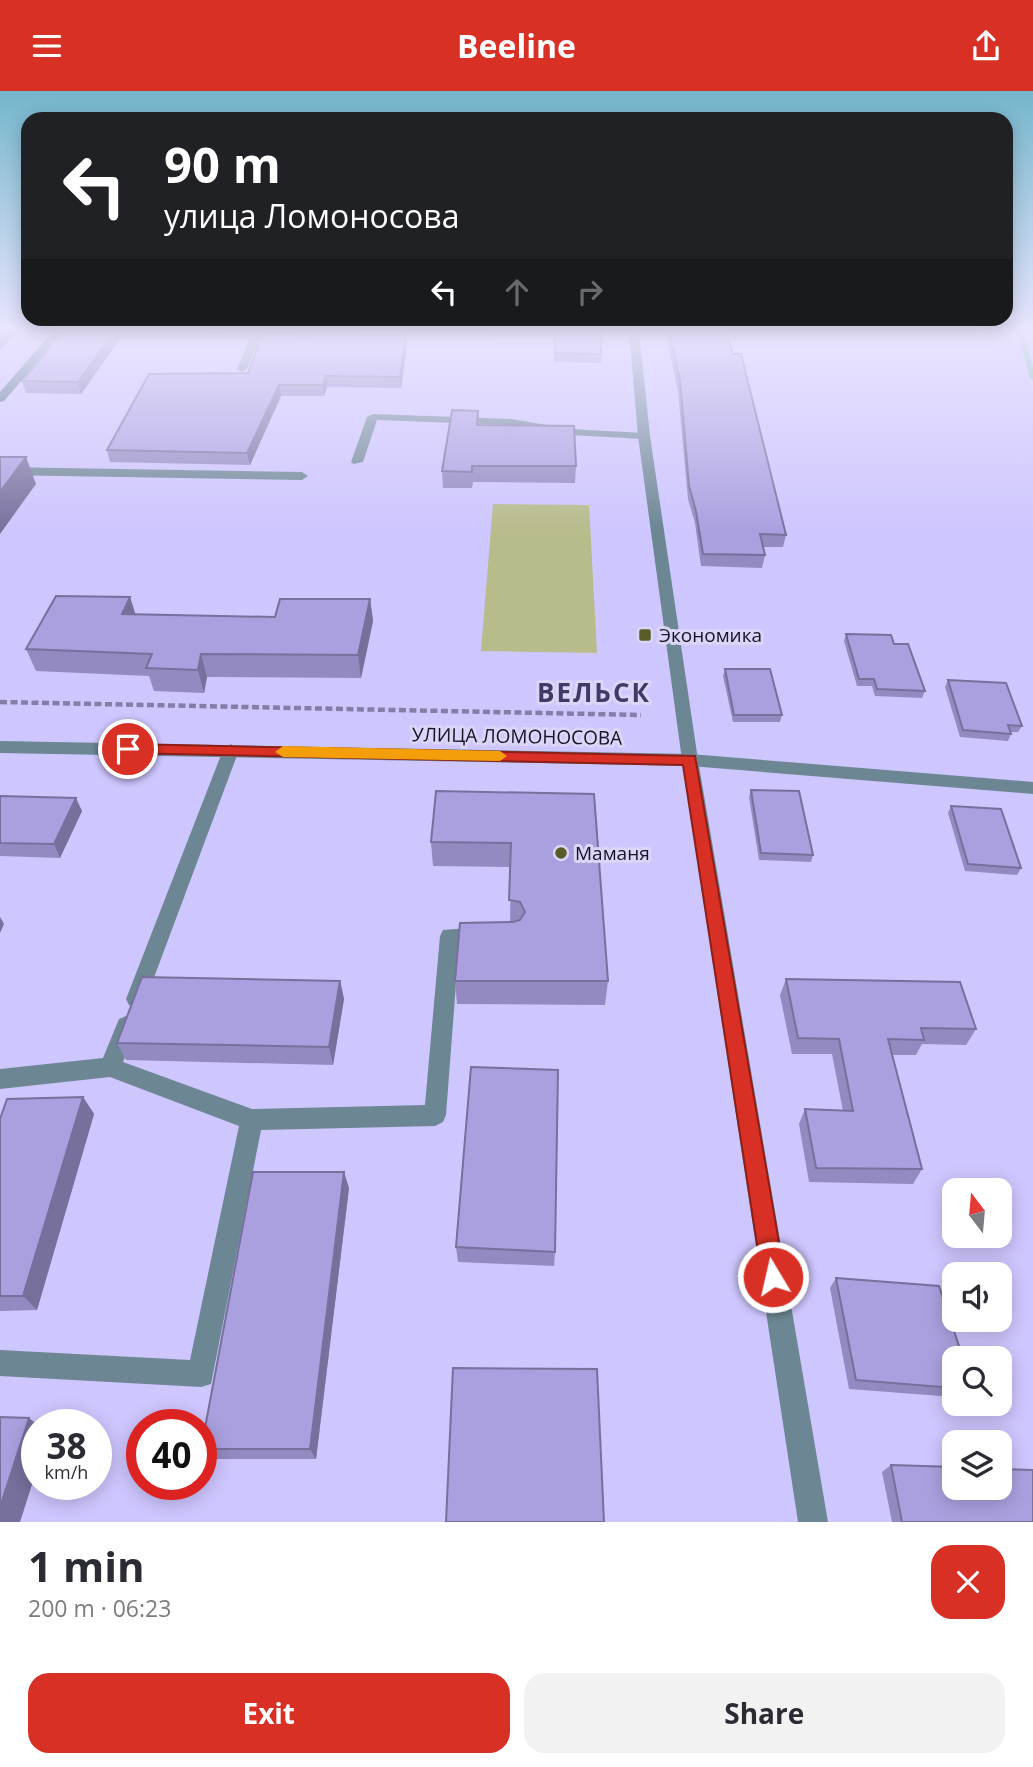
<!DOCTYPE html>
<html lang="en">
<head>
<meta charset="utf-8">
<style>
  :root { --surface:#fff; --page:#f2f2f3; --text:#2b2b33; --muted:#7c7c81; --accent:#d93025 }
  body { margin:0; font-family:"Open Sans",sans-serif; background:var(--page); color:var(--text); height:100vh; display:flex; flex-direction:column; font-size:26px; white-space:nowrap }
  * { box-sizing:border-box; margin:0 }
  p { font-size:23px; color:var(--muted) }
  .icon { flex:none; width:38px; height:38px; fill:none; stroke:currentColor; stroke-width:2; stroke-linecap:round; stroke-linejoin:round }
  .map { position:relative; height:1431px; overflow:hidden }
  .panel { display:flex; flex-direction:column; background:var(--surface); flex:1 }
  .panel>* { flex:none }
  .banner { position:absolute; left:21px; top:21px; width:992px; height:214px; border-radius:21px; box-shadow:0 4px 18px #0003; background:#202124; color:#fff; overflow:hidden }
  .needle { width:46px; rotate:344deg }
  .buttons { position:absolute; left:942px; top:1087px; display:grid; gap:14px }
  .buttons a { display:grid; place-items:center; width:70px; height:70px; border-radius:14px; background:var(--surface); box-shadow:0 4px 18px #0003; font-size:35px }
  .speed { position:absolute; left:21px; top:1318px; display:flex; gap:14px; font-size:35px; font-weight:700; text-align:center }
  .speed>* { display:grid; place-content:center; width:91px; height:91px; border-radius:50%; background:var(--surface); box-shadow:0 4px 18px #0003; line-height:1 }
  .speed small { font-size:18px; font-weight:400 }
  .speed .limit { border:10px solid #d22; background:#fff; color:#111 }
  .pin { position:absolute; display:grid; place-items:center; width:60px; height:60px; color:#fff; margin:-30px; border:4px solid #fff; border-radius:50%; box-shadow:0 2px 7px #0007 }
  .me { position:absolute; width:77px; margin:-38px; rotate:351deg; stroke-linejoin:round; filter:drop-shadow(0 0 5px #0008) }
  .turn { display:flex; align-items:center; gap:24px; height:147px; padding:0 28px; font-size:32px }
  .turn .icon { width:91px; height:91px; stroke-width:2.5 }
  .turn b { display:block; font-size:49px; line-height:60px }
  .lanes { display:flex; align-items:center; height:66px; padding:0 28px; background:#0003; justify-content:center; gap:35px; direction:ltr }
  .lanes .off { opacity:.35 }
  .round { display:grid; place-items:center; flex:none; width:74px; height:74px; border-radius:21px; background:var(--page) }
  .headline { display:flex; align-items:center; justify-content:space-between; height:119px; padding:0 28px }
  h1 { font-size:42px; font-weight:700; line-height:52px }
  .button { display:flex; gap:14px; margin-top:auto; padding:14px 28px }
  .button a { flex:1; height:80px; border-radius:21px; background:var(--accent); color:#fff; font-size:28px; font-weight:700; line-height:80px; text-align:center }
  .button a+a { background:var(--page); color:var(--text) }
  header { display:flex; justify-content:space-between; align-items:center; height:91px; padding:0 28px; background:var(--accent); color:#fff; font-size:32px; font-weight:700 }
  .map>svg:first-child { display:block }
</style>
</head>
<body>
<header><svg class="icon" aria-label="menu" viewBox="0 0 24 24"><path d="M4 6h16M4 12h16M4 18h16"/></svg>Beeline<svg class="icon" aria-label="share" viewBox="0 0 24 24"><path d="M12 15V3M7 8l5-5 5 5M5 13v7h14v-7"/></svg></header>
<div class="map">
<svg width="1033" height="1431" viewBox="0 0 1033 1431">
  <rect width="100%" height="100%" fill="#cec6fe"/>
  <polygon fill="#b8bb8a" points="493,413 589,414 597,562 481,560"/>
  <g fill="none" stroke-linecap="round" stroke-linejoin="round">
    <polygon fill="#67b99f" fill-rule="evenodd" points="1017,240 1023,240 1033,276 1033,289 1030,287"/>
    <polyline stroke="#847ea7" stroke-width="4.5" stroke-dasharray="7 3.5" stroke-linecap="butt" points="0,611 641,624"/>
    <g fill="#6d8693" fill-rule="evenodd">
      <polygon points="175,240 256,242 261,245 247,278 242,281 237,278 250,248 94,247 89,244 94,241"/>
      <polygon points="373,323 511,328 570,338 644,342 650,345 644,348 570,344 511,334 377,329 363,371 353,373 351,371 367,326"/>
      <polygon points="0,376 302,381 308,385 302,389 0,384"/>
      <polygon points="231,653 239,659 146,908 143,914 136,917 129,914 126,908 223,659"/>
      <polygon points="481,836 488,838 491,844 488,850 459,853 446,1024 443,1031 435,1035 261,1039 211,1293 201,1296 0,1285 0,1259 190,1269 239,1035 110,986 0,998 0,978 103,967 119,928 126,925 133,928 137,934 123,971 252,1018 425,1014 440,845 443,839"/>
    </g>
    <polygon fill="#6d8693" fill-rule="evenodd" points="0,650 690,663 1033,691 1033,703 690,675 0,662"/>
    <polygon fill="#6d8693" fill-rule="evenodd" points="629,240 639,240 650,345 698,669 828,1431 798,1431 682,669 638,345"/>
    <polygon fill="#3e6476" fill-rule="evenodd" points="53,240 64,240 4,310 0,311 0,301"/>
  </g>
  <g fill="#928ac0">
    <polygon points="64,240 116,240 119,249 81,303 26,302 22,290"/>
    <polygon points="493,240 601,240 601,272 554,271 555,246 493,246"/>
    <polygon points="665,240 726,240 786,444 783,456 763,456 765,464 762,477 701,475 695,432 688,408 678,300"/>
    <polygon points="295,242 296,245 407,255 401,297 327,296 324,305 281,305 250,374 110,371 107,359 248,282"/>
    <polygon points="478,320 479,334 576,375 575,392 473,391 472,397 443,397 442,380"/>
    <polygon points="130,506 135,523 275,526 370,508 373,530 361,587 207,586 204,602 154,600 149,585 36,580 26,558"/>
    <polygon points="846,543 894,553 925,600 922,607 875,605 872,595 857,595 844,550"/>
    <polygon points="725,578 782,624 780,631 733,631 723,585"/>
    <polygon points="948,589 1022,635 1018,641 1010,641 1011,643 1008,650 960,646 945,596"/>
    <polygon points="751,699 813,764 811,771 759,769 749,706"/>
    <polygon points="594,703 608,890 605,914 457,913 455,890 510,831 511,776 433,775 431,751"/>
    <polygon points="0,705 82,720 60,767 0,765"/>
    <polygon points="951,715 1021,777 1017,784 965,780 948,722"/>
    <polygon points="786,888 976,938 966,954 922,953 916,964 892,964 922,1078 913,1093 809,1091 799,1033 805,1018 843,1020 832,963 792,963 780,904"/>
    <polygon points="340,890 344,908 333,974 126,969 117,952"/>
    <polygon points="83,1006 94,1023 37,1219 0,1220 0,1028"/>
    <polygon points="349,1097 316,1368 210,1368 201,1359 201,1353"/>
    <polygon points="456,1156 555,1161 554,1175 458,1171"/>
    <polygon points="836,1187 954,1267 954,1306 849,1298 830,1197"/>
    <polygon points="891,1374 1033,1431 892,1431 882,1381"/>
  </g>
  <g fill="#77709c">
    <polygon points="11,240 19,240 0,259 0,252"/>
    <polygon points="114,240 116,240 119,249 81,303 78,291"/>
    <polygon points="406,244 407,255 401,297 400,286"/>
    <polygon points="326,285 327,296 324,305 323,294"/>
    <polygon points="279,294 281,305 250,374 247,362"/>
    <polygon points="26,366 36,393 0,443 0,401"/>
    <polygon points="130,506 137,528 122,523"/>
    <polygon points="370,508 373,530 361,587 358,564"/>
    <polygon points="201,563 207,586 204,602 198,579"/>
    <polygon points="76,707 82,720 60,767 54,753"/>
    <polygon points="0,826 4,833 0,842"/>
    <polygon points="340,890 344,908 333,974 329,956"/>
    <polygon points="83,1006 94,1023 37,1219 23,1205"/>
    <polygon points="344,1081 349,1097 316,1368 310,1358"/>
    <polygon points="29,1327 38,1334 37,1334 37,1378 20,1431 0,1431 0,1416"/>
  </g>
  <g fill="#aaa0df" stroke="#77709c" stroke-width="2">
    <polygon points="0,240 11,240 0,252"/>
    <polygon points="64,240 114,240 78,291 22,290"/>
    <polygon points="555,240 601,240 601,263 555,262"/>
    <polygon points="669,240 726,240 733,263 741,263 786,444 760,443 765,464 703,463 696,420 689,395 680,289"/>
    <polygon points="263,242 295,242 294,245 406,244 400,286 326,285 323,294 279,294 247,362 107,359 149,283 248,282"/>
    <polygon points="452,319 478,320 477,334 574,335 576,375 472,375 472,381 442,380"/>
    <polygon points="0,366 26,366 0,401"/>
    <polygon points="56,505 130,506 122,523 275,526 280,508 370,508 358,564 201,563 198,579 146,577 152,563 26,558"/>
    <polygon points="846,543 891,544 894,553 908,553 925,600 877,598 874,588 859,588"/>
    <polygon points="725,578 770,578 782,624 734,624"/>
    <polygon points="948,589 1006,592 1022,635 1008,634 1011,643 963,639"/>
    <polygon points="751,699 799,700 813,764 761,762"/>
    <polygon points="436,700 594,703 608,890 455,890 460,832 513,831 520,829 525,821 520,811 509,809 511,752 431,751"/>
    <polygon points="0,705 76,707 54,753 0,752"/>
    <polygon points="951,715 1001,718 1021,777 968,773"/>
    <polygon points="142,886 340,890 329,956 117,952"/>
    <polygon points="786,888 960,891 976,938 921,937 924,949 888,948 922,1078 816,1077 805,1018 853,1020 839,948 798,947"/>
    <polygon points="471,976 558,979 555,1161 456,1156"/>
    <polygon points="83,1006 23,1205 0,1205 0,1028 7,1008"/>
    <polygon points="253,1081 344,1081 310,1358 201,1358"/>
    <polygon points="836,1187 939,1195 963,1267 954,1267 954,1297 856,1289"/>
    <polygon points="453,1277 597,1278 604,1431 446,1431"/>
    <polygon points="0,1326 29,1327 0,1416"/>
    <polygon points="891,1374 954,1376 954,1396 999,1396 999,1378 1033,1379 1033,1431 902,1431"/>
  </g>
  <linearGradient id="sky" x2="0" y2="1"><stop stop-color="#74b6cb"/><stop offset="0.54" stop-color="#e9e5ff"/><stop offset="1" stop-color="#e9e5ff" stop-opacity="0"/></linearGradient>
  <rect width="1033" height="441" fill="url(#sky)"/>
  <polygon fill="#d93025" stroke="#8d1f18" stroke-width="2" points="128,653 695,665 785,1186 781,1194 773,1198 765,1194 762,1186 683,674 123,662 121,658"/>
  <polygon fill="#f59e0b" points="283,655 500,660 507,665 500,670 283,666 275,661"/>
  <g fill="#595b29" stroke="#dbd6f8" stroke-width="2.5">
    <rect x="638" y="537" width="14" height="14" rx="3.5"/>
    <circle cx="561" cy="762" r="7"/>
  </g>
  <g text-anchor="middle" stroke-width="6" stroke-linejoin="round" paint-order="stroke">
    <g font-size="19" fill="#161326" stroke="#dbd6f8" text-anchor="start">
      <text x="659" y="551">Экономика</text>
      <text x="575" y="769">Маманя</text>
    </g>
    <g font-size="19" fill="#161326" stroke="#dbd6f8">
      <text transform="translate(517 645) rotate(1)" y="7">УЛИЦА ЛОМОНОСОВА</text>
    </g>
    <g font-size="26" font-weight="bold" letter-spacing="2" fill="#413967" stroke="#dbd6f8">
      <text x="594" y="611">ВЕЛЬСК</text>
    </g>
  </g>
</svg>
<div class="buttons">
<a><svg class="needle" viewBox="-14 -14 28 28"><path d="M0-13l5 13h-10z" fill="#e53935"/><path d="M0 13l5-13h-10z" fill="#7c7c81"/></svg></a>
<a><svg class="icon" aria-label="sound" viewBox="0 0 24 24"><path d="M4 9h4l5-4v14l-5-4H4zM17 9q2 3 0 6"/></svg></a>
<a><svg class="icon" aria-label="search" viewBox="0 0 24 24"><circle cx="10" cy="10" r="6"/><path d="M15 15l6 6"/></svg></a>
<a><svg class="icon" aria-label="layers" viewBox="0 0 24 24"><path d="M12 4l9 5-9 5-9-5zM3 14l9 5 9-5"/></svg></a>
</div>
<div class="speed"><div>38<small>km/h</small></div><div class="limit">40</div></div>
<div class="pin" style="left:128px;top:658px;background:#d93025"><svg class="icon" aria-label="arrive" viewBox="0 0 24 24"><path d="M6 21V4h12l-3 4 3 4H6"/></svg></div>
<svg class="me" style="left:773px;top:1186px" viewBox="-20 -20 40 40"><circle r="17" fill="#d93025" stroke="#fff" stroke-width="3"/><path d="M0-11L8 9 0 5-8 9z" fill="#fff"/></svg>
<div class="banner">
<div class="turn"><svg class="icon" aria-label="left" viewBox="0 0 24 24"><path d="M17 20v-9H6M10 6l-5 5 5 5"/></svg><div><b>90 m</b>улица Ломоносова</div></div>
<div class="lanes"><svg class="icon" aria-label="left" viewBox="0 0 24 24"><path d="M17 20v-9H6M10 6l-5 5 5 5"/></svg><svg class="icon off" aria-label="ahead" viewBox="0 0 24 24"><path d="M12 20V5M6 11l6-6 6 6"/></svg><svg class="icon off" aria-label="right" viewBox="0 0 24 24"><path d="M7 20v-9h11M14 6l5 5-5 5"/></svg></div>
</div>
</div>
<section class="panel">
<div class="headline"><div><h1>1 min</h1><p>200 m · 06:23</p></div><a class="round" style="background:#d93025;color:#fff"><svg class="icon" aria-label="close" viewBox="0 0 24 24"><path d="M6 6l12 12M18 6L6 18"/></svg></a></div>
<div class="button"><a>Exit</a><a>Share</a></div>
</section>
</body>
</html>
